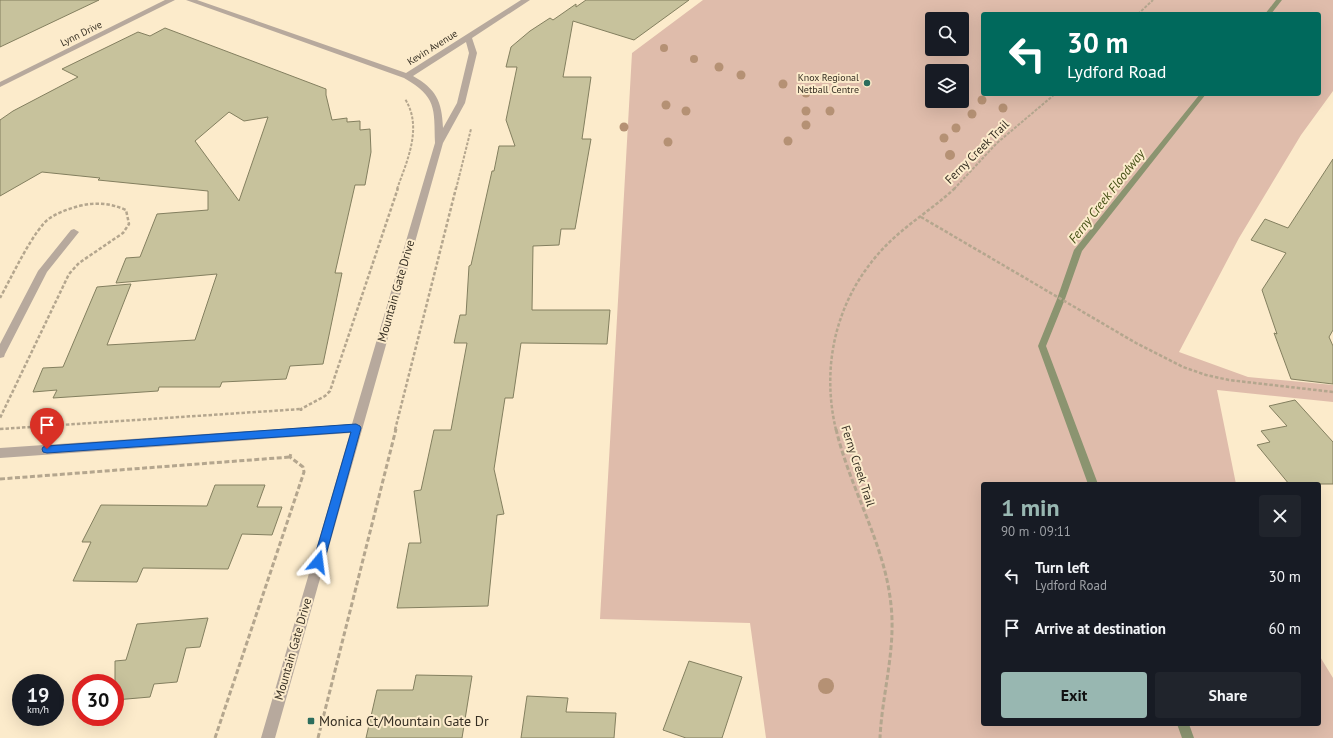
<!DOCTYPE html>
<html lang="en">
<head>
<meta charset="utf-8">
<style>
  :root { --surface:#171b24; --page:#20242c; --text:#f1f3f6; --muted:#9ea1a6; --accent:#98b7b1 }
  body { margin:0; font-family:"PT Sans",sans-serif; background:var(--page); color:var(--text); height:100vh; display:flex; flex-direction:column; font-size:15px; white-space:nowrap }
  * { box-sizing:border-box; margin:0 }
  p { font-size:13px; color:var(--muted) }
  .icon { flex:none; width:22px; height:22px; fill:none; stroke:currentColor; stroke-width:2; stroke-linecap:round; stroke-linejoin:round }
  .map { position:relative; flex:1; overflow:hidden }
  .sheet { position:absolute; left:981px; top:482px; width:340px; height:244px; display:flex; flex-direction:column; background:var(--surface); border-radius:4px; box-shadow:0 4px 16px #0002 }
  .sheet>* { flex:none }
  .top-card { position:absolute; left:981px; top:12px; width:340px; height:84px; border-radius:4px; box-shadow:0 4px 16px #0002; background:#00695c; color:#fff; overflow:hidden }
  .controls { position:absolute; left:925px; top:12px; display:grid; gap:8px }
  .controls a { display:grid; place-items:center; width:44px; height:44px; border-radius:4px; background:var(--surface); box-shadow:0 4px 16px #0002; font-size:20px }
  .speed { position:absolute; left:12px; top:674px; display:flex; gap:8px; font-size:20px; font-weight:700; text-align:center }
  .speed>* { display:grid; place-content:center; width:52px; height:52px; border-radius:50%; background:var(--surface); box-shadow:0 4px 16px #0002; line-height:1 }
  .speed small { font-size:10px; font-weight:400 }
  .speed .limit { border:6px solid #d22; background:#fff; color:#111 }
  .pin { position:absolute; display:grid; place-items:center; width:34px; height:34px; color:#fff; margin:-41px -17px; border-radius:50% 50% 50% 0; rotate:-45deg; box-shadow:0 0 4px #0007 }
  .pin .icon { rotate:45deg }
  .me { position:absolute; width:44px; margin:-22px; rotate:16deg; stroke-linejoin:round; filter:drop-shadow(0 0 3px #0008) }
  .turn { display:flex; align-items:center; gap:14px; height:84px; padding:0 20px; font-size:18px }
  .turn .icon { width:52px; height:52px; stroke-width:2.5 }
  .turn b { display:block; font-size:28px; line-height:34px }
  .round { display:grid; place-items:center; flex:none; width:42px; height:42px; border-radius:4px; background:var(--page) }
  .overview { display:flex; align-items:center; justify-content:space-between; height:68px; padding:0 20px }
  h1 { font-size:24px; font-weight:700; line-height:30px; color:var(--accent) }
  .primary-button { display:flex; gap:8px; margin-top:auto; padding:8px 20px }
  .primary-button a { flex:1; height:46px; border-radius:4px; background:var(--accent); color:#111; font-size:16px; font-weight:700; line-height:46px; text-align:center }
  .primary-button a+a { background:var(--page); color:var(--text) }
  ul { padding:0; list-style:none }
  li { display:flex; align-items:center; gap:12px; height:52px; padding:0 20px }
  li div { flex:1 }
  li b { display:block; font-size:15px }
  li em { font-style:normal }
  .map>svg:first-child { display:block }
</style>
</head>
<body>
<div class="map">
<svg width="1333" height="738" viewBox="0 0 1333 738">
  <rect width="100%" height="100%" fill="#fcebcb"/>
  <path fill="#dfbcab" fill-rule="evenodd" d="M703,0H1333V91L1301,135L1239,238L1179,352L1248,377L1333,385V402L1217,390L1236,484H983V724H1319V655L1333,678V738H766L750,623L600,619L632,53ZM983,14H1319V94H983ZM932,19H962V49H932ZM932,71H962V101H932Z"/>
  <g fill="none" stroke-linecap="round" stroke-linejoin="round">
    <g fill="#8b9470" fill-rule="evenodd">
      <polygon points="1276,0 1282,0 1271,14 1265,14"/>
      <polygon points="1200,94 1206,94 1082,251 1065,299 1046,346 1098,484 1088,484 1038,346 1057,299 1074,250"/>
      <polygon points="1177,724 1189,724 1194,738 1182,738"/>
    </g>
  </g>
  <g fill="#c7c29c" stroke="#837f5f" fill-rule="evenodd">
    <polygon points="0,0 99,0 0,47"/>
    <polygon points="586,0 689,0 634,40 573,21 563,77 591,77 582,139 591,139 575,229 561,229 559,245 533,246 532,310 610,310 607,344 521,343 513,398 505,398 494,469 504,514 497,515 488,606 397,608 409,543 421,543 414,491 421,490 434,430 451,430 467,343 454,343 460,315 466,315 469,266 471,265 492,171 494,171 499,146 515,146 506,120 517,67 506,67 511,47 530,31 550,18 553,20 576,4 576,7"/>
    <path d="M165,28L326,89V95L332,120L347,118V122L360,121V130L370,129L371,152L365,185H355L335,273H342L323,364L290,366L286,379L222,382L220,387H159L158,391L53,398L57,390L33,392L43,368L63,367L97,287L131,284L107,345L195,340L217,274L116,283L126,258L140,257L157,214L208,210V191L98,180L100,178L42,172L0,196V120L13,111L78,77L62,69L138,32L150,36ZM229,112L244,121L268,117L239,201L195,141Z"/>
    <polygon points="1333,159 1333,330 1329,337 1333,346 1333,384 1291,379 1274,333 1277,334 1262,290 1286,253 1251,240 1265,219 1288,228"/>
    <polygon points="1295,400 1333,442 1333,484 1289,484 1257,445 1270,442 1261,431 1287,426 1269,406"/>
    <polygon points="215,485 265,485 257,507 282,507 272,535 242,534 228,569 143,568 137,582 73,581 91,542 82,542 101,505 207,506"/>
    <polygon points="208,618 200,647 186,648 177,682 154,684 150,697 115,700 115,661 126,660 137,624"/>
    <polygon points="689,661 742,677 722,738 686,738 663,730"/>
    <polygon points="416,675 472,676 462,738 366,738 377,690 413,690"/>
    <polygon points="527,696 568,698 566,712 616,713 614,738 521,738"/>
  </g>
  <g fill="none" stroke-linecap="round" stroke-linejoin="round">
    <g stroke="#b4a68e" stroke-width="2" stroke-dasharray="3 1.5" stroke-linecap="butt">
      <polyline points="1138,14 1153,0"/>
      <path d="M397,189C407,161 423,127 405,99"/>
      <polyline points="456,189 471,129"/>
      <polyline points="954,189 997,143 1055,94"/>
    </g>
    <g stroke="#b4a68e" stroke-width="2.5" stroke-dasharray="3.5 2" stroke-linecap="butt">
      <polyline points="921,217 1136,343 1183,367 1206,375 1229,380 1333,392"/>
      <path d="M0,298C10,280 35,227 50,218C59,212 69,209 79,206C96,202 110,203 126,210L129,224L123,233L79,263L69,274L0,418"/>
      <polyline points="301,411 301,409 325,396 330,391 398,188"/>
      <polyline points="0,429 301,409"/>
      <polyline points="395,430 456,188"/>
      <path d="M836,430C819,358 840,286 896,236C915,219 936,206 955,188"/>
    </g>
    <g stroke="#b4a68e" stroke-width="3" stroke-dasharray="5 2.5" stroke-linecap="butt">
      <path d="M836,429C850,489 885,544 891,605C896,650 882,694 880,738"/>
      <polyline points="0,479 290,457"/>
      <polyline points="215,738 304,472 303,467 290,457 291,453"/>
      <polyline points="318,738 396,429"/>
    </g>
    <g fill="#b7a99d" fill-rule="evenodd">
      <polygon points="165,0 175,0 0,87 0,82"/>
      <path d="M186,0H197L406,73L521,0H530L472,38L477,53L465,103L443,143L275,738H261L350,433L0,458V448L352,424L435,143C434,108 437,97 404,78ZM466,42L469,53L457,103L443,128C442,101 436,89 413,76Z"/>
      <polygon points="74,229 79,232 47,272 5,354 4,357 0,358 0,344 38,271 71,230"/>
    </g>
  </g>
  <g fill="#b59174">
    <circle cx="664" cy="48" r="4"/>
    <circle cx="694" cy="59" r="4"/>
    <circle cx="719" cy="67" r="4.5"/>
    <circle cx="741" cy="75" r="4.5"/>
    <circle cx="783" cy="84" r="4.5"/>
    <circle cx="806" cy="93" r="4.5"/>
    <circle cx="982" cy="100" r="4.5"/>
    <circle cx="666" cy="105" r="4.5"/>
    <circle cx="1003" cy="108" r="4.5"/>
    <circle cx="686" cy="111" r="4.5"/>
    <circle cx="806" cy="111" r="4.5"/>
    <circle cx="830" cy="111" r="4.5"/>
    <circle cx="972" cy="114" r="4.5"/>
    <circle cx="806" cy="125" r="4.5"/>
    <circle cx="624" cy="127" r="4.5"/>
    <circle cx="956" cy="128" r="4.5"/>
    <circle cx="944" cy="138" r="4.5"/>
    <circle cx="788" cy="141" r="4.5"/>
    <circle cx="668" cy="142" r="4.5"/>
    <circle cx="950" cy="155" r="5"/>
    <circle cx="826" cy="686" r="8"/>
  </g>
  <polygon fill="#1a73e8" stroke="#114b97" points="356,424 360,426 361,428 324,562 322,565 318,566 314,565 313,562 351,432 47,453 43,452 42,449 43,447 47,446"/>
  <g fill="#2c6d5d" stroke="#fcebcb" stroke-width="1.5">
    <circle cx="867" cy="83" r="4"/>
    <rect x="307" y="717" width="8" height="8" rx="2"/>
  </g>
  <g text-anchor="middle" stroke-width="4" stroke-linejoin="round" paint-order="stroke">
    <g font-size="10" fill="#362f23" stroke="#fcebcb">
      <text transform="translate(81 33) rotate(-26)" y="4">Lynn Drive</text>
      <text transform="translate(432 47) rotate(-32)" y="4">Kevin Avenue</text>
    </g>
    <g font-size="10" fill="#362f23" stroke="#fcebcb" text-anchor="end">
      <text x="859" y="81">Knox Regional<tspan x="859" dy="12">Netball Centre</tspan></text>
    </g>
    <g font-size="12" fill="#362f23" stroke="#fcebcb">
      <text transform="translate(977 152) rotate(-45)" y="4">Ferny Creek Trail</text>
      <text transform="translate(396 291) rotate(-74)" y="4">Mountain Gate Drive</text>
      <text transform="translate(858 466) rotate(72)" y="4">Ferny Creek Trail</text>
      <text transform="translate(293 649) rotate(-74)" y="4">Mountain Gate Drive</text>
    </g>
    <g font-size="13" font-style="italic" fill="#465116" stroke="#fcebcb">
      <text transform="translate(1106 196) rotate(-52)" y="5">Ferny Creek Floodway</text>
    </g>
    <g font-size="14" fill="#362f23" stroke="#fcebcb" text-anchor="start">
      <text x="319" y="726">Monica Ct/Mountain Gate Dr</text>
    </g>
  </g>
</svg>
<div class="controls">
<a><svg class="icon" aria-label="search" viewBox="0 0 24 24"><circle cx="10" cy="10" r="6"/><path d="M15 15l6 6"/></svg></a>
<a><svg class="icon" aria-label="layers" viewBox="0 0 24 24"><path d="M12 4l9 5-9 5-9-5zM3 14l9 5 9-5"/></svg></a>
</div>
<div class="speed"><div>19<small>km/h</small></div><div class="limit">30</div></div>
<div class="pin" style="left:47px;top:449px;background:#d93025"><svg class="icon" aria-label="arrive" viewBox="0 0 24 24"><path d="M6 21V4h12l-3 4 3 4H6"/></svg></div>
<svg class="me" style="left:318px;top:562px" viewBox="-20 -20 40 40"><path d="M0-17L14 15 0 8-14 15z" fill="#1a73e8" stroke="#fff" stroke-width="4"/></svg>
<div class="top-card">
<div class="turn"><svg class="icon" aria-label="left" viewBox="0 0 24 24"><path d="M17 20v-9H6M10 6l-5 5 5 5"/></svg><div><b>30 m</b>Lydford Road</div></div>
</div>
<section class="sheet">
<div class="overview"><div><h1>1 min</h1><p>90 m · 09:11</p></div><a class="round"><svg class="icon" aria-label="close" viewBox="0 0 24 24"><path d="M6 6l12 12M18 6L6 18"/></svg></a></div>
<ul>
<li><svg class="icon" aria-label="left" viewBox="0 0 24 24"><path d="M17 20v-9H6M10 6l-5 5 5 5"/></svg><div><b>Turn left</b><p>Lydford Road</p></div><em>30 m</em></li>
<li><svg class="icon" aria-label="arrive" viewBox="0 0 24 24"><path d="M6 21V4h12l-3 4 3 4H6"/></svg><div><b>Arrive at destination</b></div><em>60 m</em></li>
</ul>
<div class="primary-button"><a>Exit</a><a>Share</a></div>
</section>
</div>
</body>
</html>
